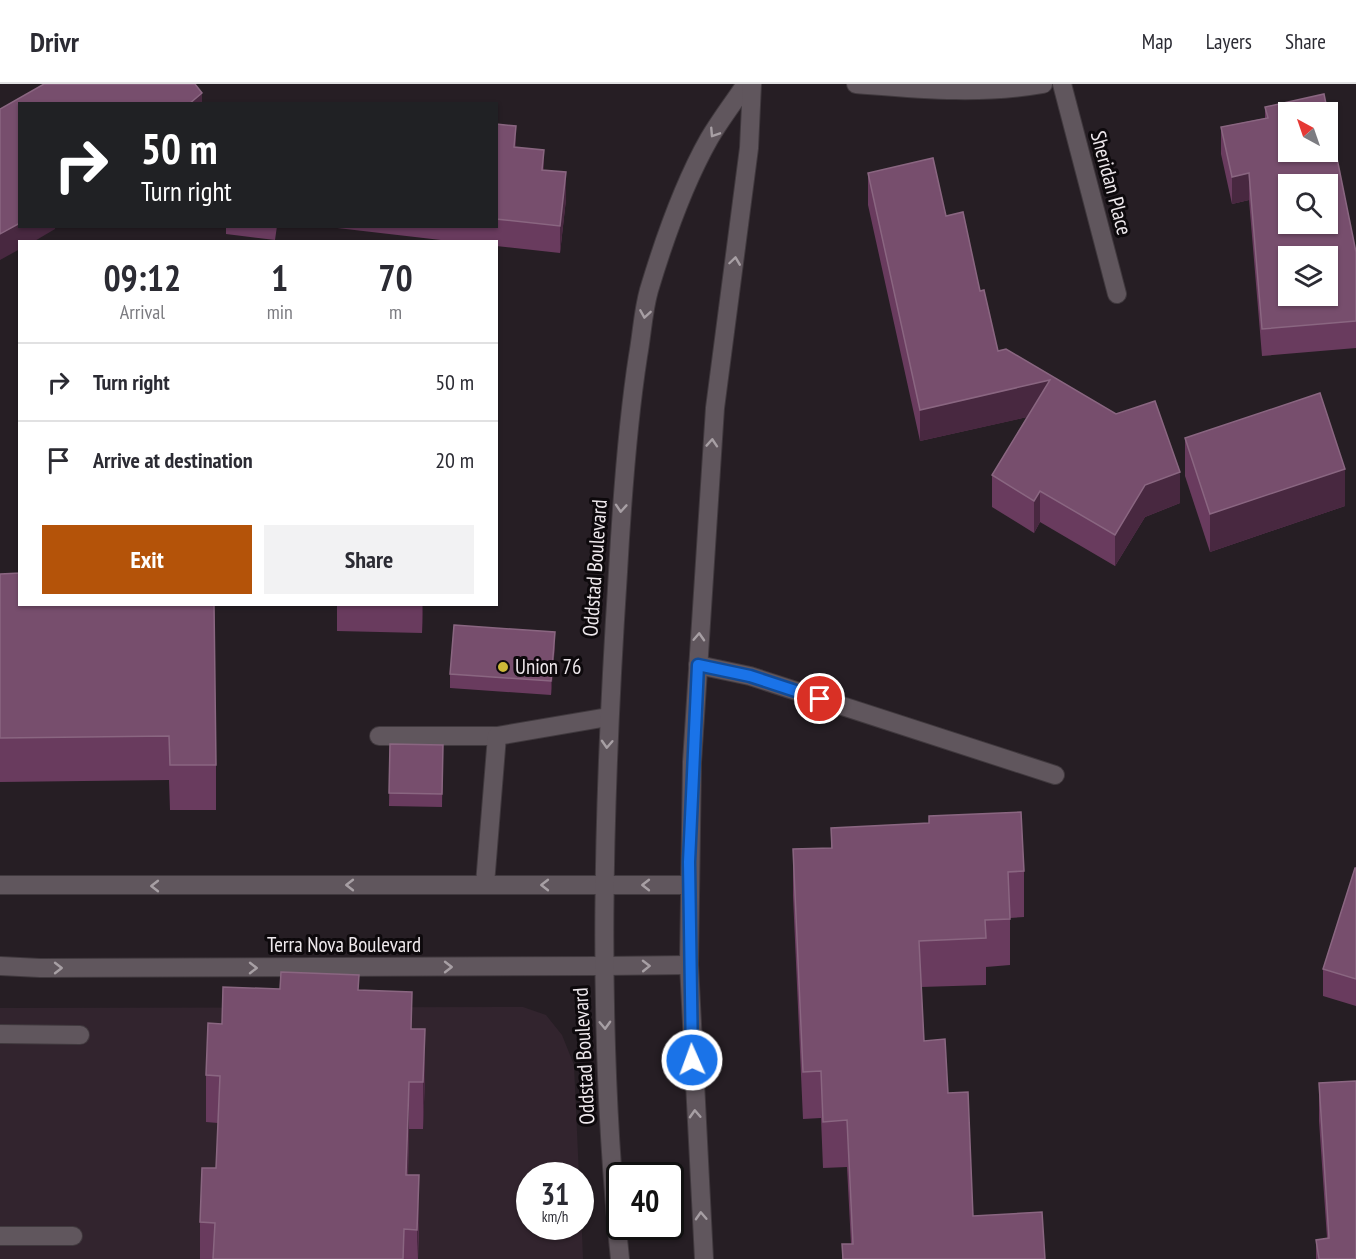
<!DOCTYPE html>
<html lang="en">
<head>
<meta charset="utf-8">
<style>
  :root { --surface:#fff; --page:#f2f2f3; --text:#2b2b33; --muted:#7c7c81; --line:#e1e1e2; --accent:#b45309 }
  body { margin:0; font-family:"PT Sans Narrow",sans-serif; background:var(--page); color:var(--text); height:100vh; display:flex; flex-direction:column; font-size:22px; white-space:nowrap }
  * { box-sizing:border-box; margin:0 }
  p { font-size:20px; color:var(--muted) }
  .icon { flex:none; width:33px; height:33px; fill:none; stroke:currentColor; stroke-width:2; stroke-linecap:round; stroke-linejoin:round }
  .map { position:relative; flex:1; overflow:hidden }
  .drawer { position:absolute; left:18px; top:156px; width:480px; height:366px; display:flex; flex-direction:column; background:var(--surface); border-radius:0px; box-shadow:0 2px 4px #0004 }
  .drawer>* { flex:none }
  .hud { position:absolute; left:18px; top:18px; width:480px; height:126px; border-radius:0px; box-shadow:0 2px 4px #0004; background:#202124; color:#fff; overflow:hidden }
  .needle { width:39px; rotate:320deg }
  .controls { position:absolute; left:1278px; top:18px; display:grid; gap:12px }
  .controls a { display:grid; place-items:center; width:60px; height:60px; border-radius:0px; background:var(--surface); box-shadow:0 2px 4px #0004; font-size:30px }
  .speed { position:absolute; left:516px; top:1078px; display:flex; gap:12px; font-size:30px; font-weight:700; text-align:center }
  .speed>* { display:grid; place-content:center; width:78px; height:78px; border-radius:50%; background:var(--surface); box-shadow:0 2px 4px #0004; line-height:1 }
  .speed small { font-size:15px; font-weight:400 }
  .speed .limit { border:3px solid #111; border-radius:9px; background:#fff; color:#111 }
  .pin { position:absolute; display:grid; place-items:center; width:51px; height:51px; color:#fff; margin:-26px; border:3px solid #fff; border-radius:50%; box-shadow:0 2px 6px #0007 }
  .me { position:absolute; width:66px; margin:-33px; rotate:358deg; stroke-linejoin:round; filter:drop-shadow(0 0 4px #0008) }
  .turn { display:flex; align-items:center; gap:21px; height:126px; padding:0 24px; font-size:27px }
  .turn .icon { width:78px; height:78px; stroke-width:2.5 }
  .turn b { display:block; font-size:42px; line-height:51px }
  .eta { display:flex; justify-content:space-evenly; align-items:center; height:102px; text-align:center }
  .eta b { font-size:36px; font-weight:800; line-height:42px }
  .cta { display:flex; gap:12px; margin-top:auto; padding:12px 24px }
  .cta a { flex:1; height:69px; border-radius:0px; background:var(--accent); color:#fff; font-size:24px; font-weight:800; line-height:69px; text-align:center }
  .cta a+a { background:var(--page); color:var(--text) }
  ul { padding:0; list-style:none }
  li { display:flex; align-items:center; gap:18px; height:78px; padding:0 24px; border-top:2px solid var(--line) }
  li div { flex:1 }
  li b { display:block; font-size:22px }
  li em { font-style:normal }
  header { display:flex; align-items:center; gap:36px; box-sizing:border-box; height:84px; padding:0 30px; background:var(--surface); border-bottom:2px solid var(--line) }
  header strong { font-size:28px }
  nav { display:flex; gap:33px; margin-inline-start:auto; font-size:21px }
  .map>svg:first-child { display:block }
</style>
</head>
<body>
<header>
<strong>Drivr</strong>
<nav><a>Map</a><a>Layers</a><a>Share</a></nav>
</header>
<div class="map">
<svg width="1356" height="1175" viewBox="0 0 1356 1175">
  <rect width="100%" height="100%" fill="#261e24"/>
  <polygon fill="#32242e" points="523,923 546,931 562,951 574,981 579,1092 530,1092 530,1143 580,1143 581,1123 583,1175 0,1175 0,924"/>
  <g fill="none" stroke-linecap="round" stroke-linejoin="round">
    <defs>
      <g id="service">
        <polyline points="698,581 750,592 1055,691"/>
        <polyline points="379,652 497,652"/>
        <polyline points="485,800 497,652 608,633"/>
        <polyline points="0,950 80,951"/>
        <polyline points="0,1152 73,1152"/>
      </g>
      <g id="minor">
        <path d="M856,0C919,5 980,11 1043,0"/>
        <polyline points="1062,0 1117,210"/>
        <polyline points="603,882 689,881"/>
      </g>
      <g id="tertiary">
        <polyline points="0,801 689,801"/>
        <polyline points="0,882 40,884 603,882"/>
        <path d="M620,1175C596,946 603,717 618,488C622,416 627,343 638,272C642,250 643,227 649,206C664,156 683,101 709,55C720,36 734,18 746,0"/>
        <polyline points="704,1175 689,881 692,678 715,324 749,64 752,0"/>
      </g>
    </defs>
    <use href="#service" stroke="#40393e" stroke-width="20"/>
    <use href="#minor" stroke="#40393e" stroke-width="20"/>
    <use href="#tertiary" stroke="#40393e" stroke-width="20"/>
    <use href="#service" stroke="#60565d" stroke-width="18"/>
    <use href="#minor" stroke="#60565d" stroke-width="18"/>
    <use href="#tertiary" stroke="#60565d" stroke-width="18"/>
  </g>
  <g fill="#693b5e">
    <polygon points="1265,23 1356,168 1356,264 1262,272 1249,116 1232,120 1221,70 1221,43 1265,34"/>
    <polygon points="496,40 516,64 544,86 566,115 560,169 496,162 496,158 458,158 320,142 496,142"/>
    <polygon points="868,89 946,132 980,207 998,267 1180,419 1145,433 1115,482 1040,438 1034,449 992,423 992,391 1027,333 920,357 868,121"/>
    <polygon points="226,142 277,142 275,156 226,150"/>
    <polygon points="1185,354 1345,422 1210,468 1185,392"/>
    <polygon points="0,490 216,681 216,726 170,726 169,696 0,698"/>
    <polygon points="337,520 423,520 422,549 337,547"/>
    <polygon points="555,561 551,611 450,604 450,590"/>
    <polygon points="390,660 443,661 442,723 389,722"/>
    <polygon points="831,744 1024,787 1024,833 1010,834 1010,881 986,883 986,901 921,903 924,957 948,1009 973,1132 1045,1175 842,1175 842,1160 851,1160 847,1083 823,1084 821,1034 803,1035 793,812 793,765 831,764"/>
    <polygon points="1356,784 1356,922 1323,912 1323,885"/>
    <polygon points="280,905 359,907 412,945 425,992 423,1045 409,1045 408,1091 419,1138 418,1175 200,1175 200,1138 216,1084 218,1039 206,1038 206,991 222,940"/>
    <polygon points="1319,999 1356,1175 1316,1175 1316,1156 1327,1154 1319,1037"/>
  </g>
  <g fill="#482840">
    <polygon points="202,9 202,20 189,20"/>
    <polygon points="516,42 516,69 514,63"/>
    <polygon points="544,66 544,93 542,86"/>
    <polygon points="566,88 566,115 560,169 560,142"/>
    <polygon points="1249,89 1249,116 1232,120 1232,93"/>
    <polygon points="20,139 20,142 55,142 55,145 33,158 20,158 20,165 0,176 0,150"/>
    <polygon points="1050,296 1050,328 920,357 920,326"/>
    <polygon points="1345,385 1345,422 1210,468 1210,430"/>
    <polygon points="1180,388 1180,419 1145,433 1115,482 1115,451 1145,401"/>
    <polygon points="1040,407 1040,438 1034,449 1034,417"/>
    <polygon points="422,520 423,520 422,549"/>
    <polygon points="555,548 555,561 551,611 551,597"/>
    <polygon points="425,945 425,992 423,1045 423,998"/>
    <polygon points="409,998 409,1045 406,1137 406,1091"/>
    <polygon points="419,1091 419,1138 417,1175 417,1146"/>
  </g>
  <g fill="#774e6d" stroke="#8a6681" stroke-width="1.5" fill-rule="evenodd">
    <polygon points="44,0 195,0 202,9 189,20 20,20 20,139 0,150 0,25"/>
    <path d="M1324,10L1356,168V237L1262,245L1249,89L1232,93L1221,43L1268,34L1265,23ZM1288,28H1328V68H1288ZM1288,100H1328V140H1288ZM1288,172H1328V212H1288Z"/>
    <polygon points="496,40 516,42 514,63 544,66 542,86 566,88 560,142 496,135"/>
    <polygon points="933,74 946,132 963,128 980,207 984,206 998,267 1006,265 1116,330 1155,317 1180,388 1145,401 1115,451 1040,407 1034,417 992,391 1050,296 920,326 868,89"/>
    <polygon points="1320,309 1345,385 1210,430 1185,354"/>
    <polygon points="20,489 20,520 214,520 216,681 170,681 169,652 0,654 0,490"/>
    <polygon points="454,541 555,548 551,597 450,590"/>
    <polygon points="390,660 443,661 442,710 389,709"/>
    <polygon points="1021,728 1024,787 1008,788 1010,835 985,836 986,854 919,857 924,957 945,955 948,1009 968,1008 973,1132 1042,1128 1045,1175 843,1175 842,1160 853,1160 847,1036 823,1038 821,987 803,988 793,765 832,764 831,744 929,739 929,732"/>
    <polygon points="1355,784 1356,784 1356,895 1323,885"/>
    <polygon points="281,888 359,891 358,906 412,908 411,945 425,945 423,998 409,998 406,1091 419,1091 417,1146 404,1145 403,1175 213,1175 215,1139 200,1138 202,1084 216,1084 220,992 206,991 208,939 222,940 223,903 280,905"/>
    <polygon points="1356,997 1356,1175 1319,1175 1316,1156 1329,1154 1319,999"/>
  </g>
  <defs><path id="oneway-chevron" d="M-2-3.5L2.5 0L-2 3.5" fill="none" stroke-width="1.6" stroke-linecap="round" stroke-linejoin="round" transform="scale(1.5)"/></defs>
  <g stroke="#a79fa4">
    <use href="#oneway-chevron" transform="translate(714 49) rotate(123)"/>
    <use href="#oneway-chevron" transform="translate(735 177) rotate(-82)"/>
    <use href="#oneway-chevron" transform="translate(645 230) rotate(99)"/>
    <use href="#oneway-chevron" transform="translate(712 359) rotate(-86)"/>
    <use href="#oneway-chevron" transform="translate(621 424) rotate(94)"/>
    <use href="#oneway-chevron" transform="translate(699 553) rotate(-87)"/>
    <use href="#oneway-chevron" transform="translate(607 660) rotate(93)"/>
    <use href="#oneway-chevron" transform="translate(350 801) rotate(180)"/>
    <use href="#oneway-chevron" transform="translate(545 801) rotate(-180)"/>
    <use href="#oneway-chevron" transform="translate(646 801) rotate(180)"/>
    <use href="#oneway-chevron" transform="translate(155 802) rotate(180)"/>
    <use href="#oneway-chevron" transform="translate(646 882) rotate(-1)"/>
    <use href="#oneway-chevron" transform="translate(448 883)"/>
    <use href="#oneway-chevron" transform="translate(58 884)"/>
    <use href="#oneway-chevron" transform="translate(253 884)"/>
    <use href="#oneway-chevron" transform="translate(605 941) rotate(88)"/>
    <use href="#oneway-chevron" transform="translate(695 1030) rotate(-93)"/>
    <use href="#oneway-chevron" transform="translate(701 1132) rotate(-93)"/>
  </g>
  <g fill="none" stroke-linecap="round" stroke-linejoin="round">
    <defs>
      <polyline id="route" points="692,976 689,778 698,581 750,592 820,615"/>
    </defs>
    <use href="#route" stroke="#114b97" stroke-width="15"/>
    <use href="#route" stroke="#1a73e8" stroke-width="10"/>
  </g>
  <circle fill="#cdb938" stroke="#0d090c" stroke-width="2" cx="503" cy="583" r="6"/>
  <g text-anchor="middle" stroke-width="6" stroke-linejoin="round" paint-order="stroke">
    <g font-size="21" fill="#eee8ec" stroke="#0d090c">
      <text transform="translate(1111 99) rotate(75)" y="7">Sheridan Place</text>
      <text transform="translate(595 484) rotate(-86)" y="7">Oddstad Boulevard</text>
      <text x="344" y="868">Terra Nova Boulevard</text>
      <text transform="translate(584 972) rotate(-93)" y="7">Oddstad Boulevard</text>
    </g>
    <g font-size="21" fill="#eee8ec" stroke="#0d090c" text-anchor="start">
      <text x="515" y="590">Union 76</text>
    </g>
  </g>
</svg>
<div class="controls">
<a><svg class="needle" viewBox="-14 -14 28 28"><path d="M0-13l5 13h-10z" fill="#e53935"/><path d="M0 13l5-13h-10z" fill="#7c7c81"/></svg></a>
<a><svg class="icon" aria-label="search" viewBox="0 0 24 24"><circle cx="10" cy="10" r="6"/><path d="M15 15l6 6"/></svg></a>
<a><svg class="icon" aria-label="layers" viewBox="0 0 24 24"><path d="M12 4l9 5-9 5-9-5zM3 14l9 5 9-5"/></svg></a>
</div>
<div class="speed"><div>31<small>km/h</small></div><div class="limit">40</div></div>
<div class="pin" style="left:820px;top:615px;background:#d93025"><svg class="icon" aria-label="arrive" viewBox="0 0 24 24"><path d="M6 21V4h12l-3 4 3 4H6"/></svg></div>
<svg class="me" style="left:692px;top:976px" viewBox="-20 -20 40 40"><circle r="17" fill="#1a73e8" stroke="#fff" stroke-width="3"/><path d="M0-11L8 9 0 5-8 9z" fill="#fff"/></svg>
<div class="hud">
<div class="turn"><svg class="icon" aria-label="right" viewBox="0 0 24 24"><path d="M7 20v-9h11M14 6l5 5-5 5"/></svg><div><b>50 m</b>Turn right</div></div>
</div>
<section class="drawer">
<div class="eta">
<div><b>09:12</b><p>Arrival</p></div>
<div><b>1</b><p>min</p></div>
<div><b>70</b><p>m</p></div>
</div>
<ul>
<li><svg class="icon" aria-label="right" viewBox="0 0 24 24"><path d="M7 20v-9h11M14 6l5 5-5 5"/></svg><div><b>Turn right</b></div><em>50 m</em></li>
<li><svg class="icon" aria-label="arrive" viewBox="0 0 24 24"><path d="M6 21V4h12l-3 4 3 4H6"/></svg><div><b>Arrive at destination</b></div><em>20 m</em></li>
</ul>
<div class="cta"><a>Exit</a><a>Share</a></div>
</section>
</div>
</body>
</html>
